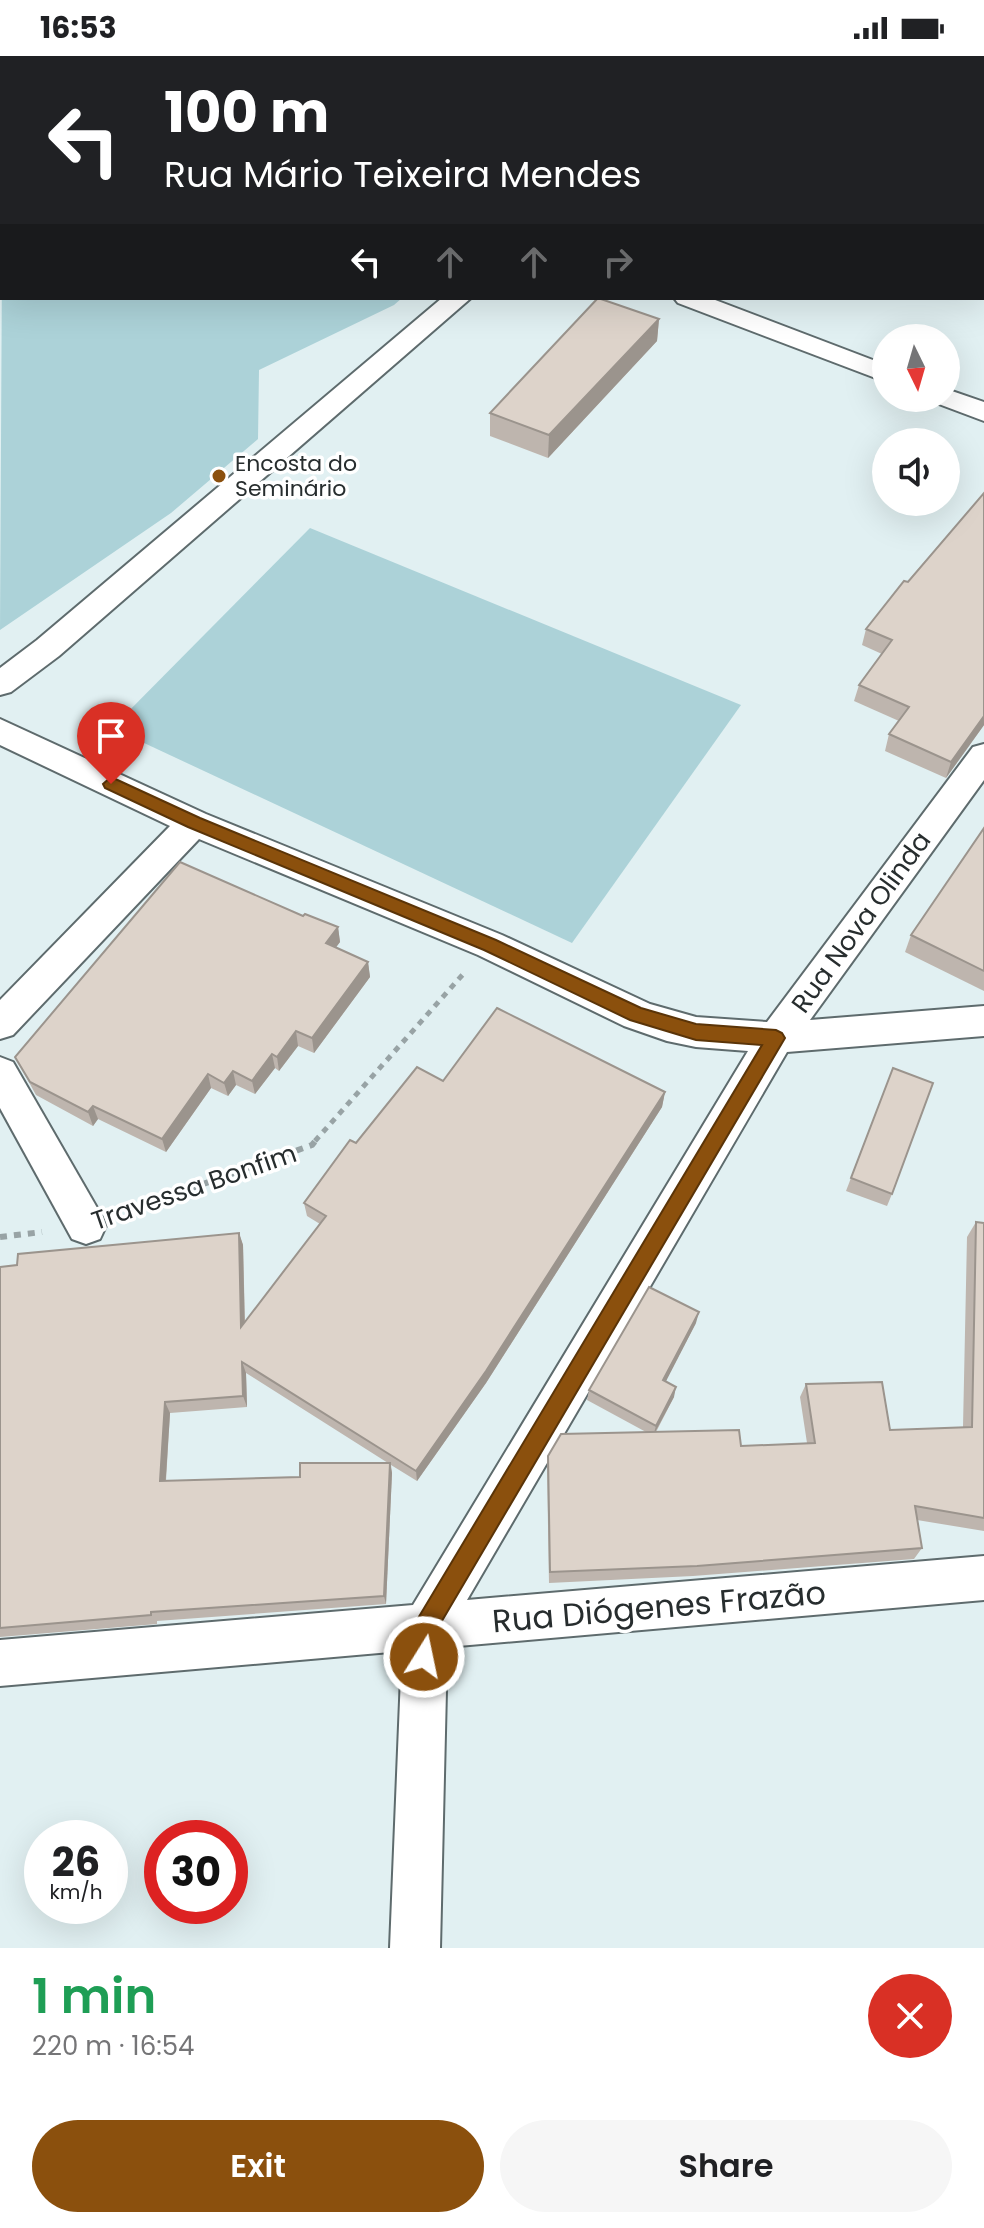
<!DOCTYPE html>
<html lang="en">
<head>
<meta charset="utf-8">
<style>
  :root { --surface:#fff; --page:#f6f6f6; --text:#202124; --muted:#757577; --accent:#8b500d }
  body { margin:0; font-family:Poppins,sans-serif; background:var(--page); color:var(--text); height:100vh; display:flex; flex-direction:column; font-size:30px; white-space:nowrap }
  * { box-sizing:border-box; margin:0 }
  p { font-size:26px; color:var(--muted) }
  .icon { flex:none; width:44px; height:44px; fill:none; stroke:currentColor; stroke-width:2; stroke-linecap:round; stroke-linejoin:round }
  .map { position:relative; height:1892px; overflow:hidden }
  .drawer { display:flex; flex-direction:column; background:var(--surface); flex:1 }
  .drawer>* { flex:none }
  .hud { position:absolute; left:0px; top:0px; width:984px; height:244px; box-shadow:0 8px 32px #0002; background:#202124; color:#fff; overflow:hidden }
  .needle { width:52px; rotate:175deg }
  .controls { position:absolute; left:872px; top:268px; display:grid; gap:16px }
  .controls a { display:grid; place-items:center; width:88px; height:88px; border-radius:50%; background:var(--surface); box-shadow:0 8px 32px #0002; font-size:40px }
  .speed { position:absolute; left:24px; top:1764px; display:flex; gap:16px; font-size:40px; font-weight:700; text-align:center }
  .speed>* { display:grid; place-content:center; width:104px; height:104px; border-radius:50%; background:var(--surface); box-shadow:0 8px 32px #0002; line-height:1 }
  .speed small { font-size:20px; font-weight:400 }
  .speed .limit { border:12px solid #d22; background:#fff; color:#111 }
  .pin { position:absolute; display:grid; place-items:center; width:68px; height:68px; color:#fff; margin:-82px -34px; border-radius:50% 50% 50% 0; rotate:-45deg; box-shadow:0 0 8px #0007 }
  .pin .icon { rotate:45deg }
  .me { position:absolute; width:88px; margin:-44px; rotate:10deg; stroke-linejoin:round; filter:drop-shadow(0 0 6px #0008) }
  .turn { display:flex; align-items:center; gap:28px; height:168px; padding:0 32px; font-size:36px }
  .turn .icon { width:104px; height:104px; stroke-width:2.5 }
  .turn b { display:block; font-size:56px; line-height:68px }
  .lanes { display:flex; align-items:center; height:76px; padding:0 32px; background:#0003; justify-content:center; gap:40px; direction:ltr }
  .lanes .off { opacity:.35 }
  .round { display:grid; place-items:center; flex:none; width:84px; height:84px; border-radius:42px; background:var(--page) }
  .summary { display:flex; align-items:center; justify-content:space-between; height:136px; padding:0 32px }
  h1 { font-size:48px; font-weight:600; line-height:60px; color:#1e9e55 }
  .action { display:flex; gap:16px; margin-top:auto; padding:16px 32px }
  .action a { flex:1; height:92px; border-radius:48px; background:var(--accent); color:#fff; font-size:32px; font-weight:600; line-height:92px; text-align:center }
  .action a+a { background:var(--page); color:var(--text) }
  .status { display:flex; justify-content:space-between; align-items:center; height:56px; padding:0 40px; background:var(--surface); direction:ltr }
  .status svg { height:22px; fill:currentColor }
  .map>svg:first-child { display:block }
</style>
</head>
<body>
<div class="status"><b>16:53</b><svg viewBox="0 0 49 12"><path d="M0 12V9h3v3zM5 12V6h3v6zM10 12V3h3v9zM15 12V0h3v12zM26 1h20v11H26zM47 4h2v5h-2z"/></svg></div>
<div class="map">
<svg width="984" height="1892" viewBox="0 0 984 1892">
  <rect width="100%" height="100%" fill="#e1f0f2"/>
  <g fill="#acd2d8">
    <polygon points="2,201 2,242 402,242 394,249 259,314 258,383 171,457 0,574"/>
    <polygon points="310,472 741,649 572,887 112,672"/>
  </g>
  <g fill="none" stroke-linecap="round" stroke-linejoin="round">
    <defs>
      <g id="minor">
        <polygon points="728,0 751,0 727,2"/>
        <polygon points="816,0 843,0 844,2 817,2"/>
        <rect x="982" y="44" width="2" height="14"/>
        <polygon points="442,242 471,242 59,600 11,636 0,639 0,612 37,584"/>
        <polygon points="674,242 710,242 886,309 886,326 678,247"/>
        <polygon points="946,333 984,346 984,365 936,347 933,342 946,342"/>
        <polygon points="0,663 206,758 502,879 650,948 696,961 767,966 973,691 984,688 984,724 810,964 984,950 984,980 787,996 467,1544 984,1500 984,1544 447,1591 440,1892 390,1892 402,1595 0,1630 0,1584 413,1549 748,995 696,991 667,985 624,970 478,899 199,783 13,979 0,983 0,944 170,770 0,689"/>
        <polygon points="0,1001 13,1006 100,1157 106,1170 100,1183 86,1188 72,1183 0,1052"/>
      </g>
    </defs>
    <use href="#minor" stroke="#5e6b6d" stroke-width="4"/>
    <polyline stroke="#98a3a5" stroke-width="5" stroke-dasharray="6 6" stroke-linecap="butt" points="315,1085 465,916"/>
    <g stroke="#98a3a5" stroke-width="6" stroke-dasharray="7 7" stroke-linecap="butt">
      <polyline points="125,1156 312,1089 317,1083"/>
      <polyline points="0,1181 42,1176"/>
    </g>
    <use href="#minor" fill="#fff" fill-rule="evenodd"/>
  </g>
  <g fill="#beb5ae" fill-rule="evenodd">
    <polygon points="0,0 296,0 292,2 2,2 2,3 0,3"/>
    <polygon points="324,0 382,0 378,2 330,2"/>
    <polygon points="659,263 657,285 548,402 490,380 490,357"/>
    <polygon points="984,437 984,669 946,722 885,695 889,678 899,665 854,645 859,629 882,598 862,589 866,573"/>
    <polygon points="984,772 984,935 905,896 911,879"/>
    <polygon points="338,871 340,886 336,891 368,906 370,921 314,997 298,990 279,1015 275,1012 255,1038 236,1029 228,1040 211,1032 166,1096 98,1063 93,1070 36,1039 15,1001"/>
    <polygon points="893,1012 892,1138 887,1150 846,1135"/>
    <path d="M665,1036L662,1051L486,1327L417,1425L391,1409L392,1417L386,1548L157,1565V1568L0,1581V1211L239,1177L243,1189L245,1266L320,1168L307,1160L304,1147L356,1087ZM246,1317L388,1407L300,1421L166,1425L170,1357L247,1351Z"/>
    <polygon points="976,1166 984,1167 984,1475 917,1464 922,1492 914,1503 693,1520 549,1527 547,1412 548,1400 646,1376 587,1344 589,1334 696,1267 665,1326 674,1341 656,1376 741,1390 807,1387 800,1341 806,1328 890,1374 963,1371 967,1181"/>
  </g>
  <g fill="#9b948d">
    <polygon points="256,0 296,0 292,2 252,2"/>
    <polygon points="359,0 382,0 378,2 359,2"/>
    <polygon points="659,263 657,285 548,402 549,379"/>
    <polygon points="984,660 984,669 946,722 951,706"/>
    <polygon points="338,871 340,886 328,902 326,887"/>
    <polygon points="368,906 370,921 314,997 312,982"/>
    <polygon points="296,975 298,990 279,1015 277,1001"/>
    <polygon points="272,998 275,1012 255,1038 252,1025"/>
    <polygon points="233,1015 236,1029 228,1040 224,1027"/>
    <polygon points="208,1018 211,1032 166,1096 162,1083"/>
    <polygon points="665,1036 662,1051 486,1327 417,1425 416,1415"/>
    <polygon points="93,1050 98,1063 93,1070 88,1056"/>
    <polygon points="239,1177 243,1189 245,1283 241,1271"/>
    <polygon points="699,1256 696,1267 661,1335 663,1324"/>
    <polygon points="242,1306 246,1317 247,1351 243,1340"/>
    <polygon points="676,1331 674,1341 653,1380 656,1370"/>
    <polygon points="165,1346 170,1357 165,1435 160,1425"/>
    <polygon points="390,1407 392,1417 386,1548 384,1540"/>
  </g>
  <g fill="#ddd3ca" stroke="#9b948d" stroke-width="2">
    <polygon points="50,0 256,0 252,2 57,2"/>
    <polygon points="598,242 659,263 549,379 490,357"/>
    <polygon points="984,437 984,660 951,706 889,678 909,651 859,629 892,584 866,573 904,525 908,526"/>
    <polygon points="984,772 984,915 911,879"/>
    <polygon points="180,806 303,860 305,858 338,871 326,887 368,906 312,982 296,975 277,1001 272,998 252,1025 233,1015 224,1027 208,1018 162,1083 93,1050 88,1056 30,1026 15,1001"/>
    <polygon points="497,952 665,1036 486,1315 416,1415 242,1306 243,1340 165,1346 160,1425 300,1421 300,1407 390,1407 384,1540 151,1556 151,1559 0,1572 0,1211 17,1209 18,1198 239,1177 241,1271 326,1160 304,1147 350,1084 356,1087 417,1011 443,1025"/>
    <polygon points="893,1012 933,1027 892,1138 851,1122"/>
    <polygon points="976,1166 984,1167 984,1462 915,1450 922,1492 697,1510 550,1516 548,1400 561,1378 739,1374 741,1390 815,1387 806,1328 882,1326 890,1374 972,1371"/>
    <polygon points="649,1231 699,1256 663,1324 676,1331 656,1370 589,1334"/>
  </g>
  <path fill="#8b500d" stroke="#5a3408" stroke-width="2" d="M111,721L200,762L496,884L641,952L696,968L776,974L782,977L785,982L436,1575L435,1601L432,1609L424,1613L416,1609C410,1596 411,1577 417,1564L762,989L696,984L630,964L484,894L188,771L105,732L103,728Z"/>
  <circle fill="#8b500d" stroke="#fff" stroke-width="3" cx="219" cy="420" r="8"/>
  <g text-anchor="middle" stroke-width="7" stroke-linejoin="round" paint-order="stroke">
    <g font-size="22" fill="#272d2e" stroke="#fff" text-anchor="start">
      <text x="235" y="415">Encosta do<tspan x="235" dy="25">Seminário</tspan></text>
    </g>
    <g font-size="26" fill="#272d2e" stroke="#fff">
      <text transform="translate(861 866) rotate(-54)" y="9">Rua Nova Olinda</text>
      <text transform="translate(194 1131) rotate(-19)" y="9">Travessa Bonfim</text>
    </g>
    <g font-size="32" fill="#272d2e" stroke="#fff">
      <text transform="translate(659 1551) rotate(-5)" y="11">Rua Diógenes Frazão</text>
    </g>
  </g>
</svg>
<div class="controls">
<a><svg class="needle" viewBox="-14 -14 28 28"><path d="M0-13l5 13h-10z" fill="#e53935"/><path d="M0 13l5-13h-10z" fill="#757577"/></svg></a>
<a><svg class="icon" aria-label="sound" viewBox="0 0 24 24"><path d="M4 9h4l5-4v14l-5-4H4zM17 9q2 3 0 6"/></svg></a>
</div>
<div class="speed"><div>26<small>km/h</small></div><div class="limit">30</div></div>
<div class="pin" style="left:111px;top:728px;background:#d93025"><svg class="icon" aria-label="arrive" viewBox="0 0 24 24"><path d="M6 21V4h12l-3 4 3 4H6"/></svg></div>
<svg class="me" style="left:424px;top:1601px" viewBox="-20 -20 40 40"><circle r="17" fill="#8b500d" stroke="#fff" stroke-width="3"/><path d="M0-11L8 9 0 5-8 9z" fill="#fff"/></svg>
<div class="hud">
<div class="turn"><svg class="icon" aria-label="left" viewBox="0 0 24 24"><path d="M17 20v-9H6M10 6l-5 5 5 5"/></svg><div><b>100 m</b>Rua Mário Teixeira Mendes</div></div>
<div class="lanes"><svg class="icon" aria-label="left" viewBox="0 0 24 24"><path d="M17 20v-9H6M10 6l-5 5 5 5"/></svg><svg class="icon off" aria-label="ahead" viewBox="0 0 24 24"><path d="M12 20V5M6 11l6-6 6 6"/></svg><svg class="icon off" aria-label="ahead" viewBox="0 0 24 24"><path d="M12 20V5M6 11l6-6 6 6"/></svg><svg class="icon off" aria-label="right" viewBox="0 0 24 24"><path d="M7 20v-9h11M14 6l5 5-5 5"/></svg></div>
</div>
</div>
<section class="drawer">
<div class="summary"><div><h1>1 min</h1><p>220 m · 16:54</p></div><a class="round" style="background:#d93025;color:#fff"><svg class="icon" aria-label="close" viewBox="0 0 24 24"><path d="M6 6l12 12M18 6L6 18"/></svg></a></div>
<div class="action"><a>Exit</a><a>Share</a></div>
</section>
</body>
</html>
